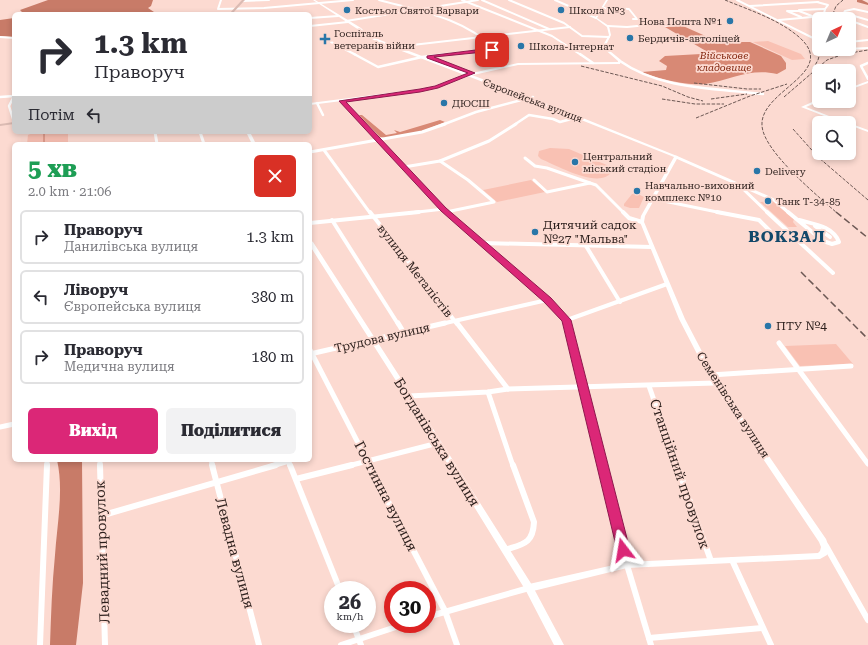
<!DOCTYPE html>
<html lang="uk">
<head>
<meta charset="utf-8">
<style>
  :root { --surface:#fff; --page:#f2f2f3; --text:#2b2b33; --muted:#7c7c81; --line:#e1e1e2; --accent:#db2777 }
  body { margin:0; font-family:"Roboto Serif",serif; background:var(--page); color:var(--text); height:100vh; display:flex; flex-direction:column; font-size:15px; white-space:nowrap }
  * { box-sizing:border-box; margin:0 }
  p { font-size:13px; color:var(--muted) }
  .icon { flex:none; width:22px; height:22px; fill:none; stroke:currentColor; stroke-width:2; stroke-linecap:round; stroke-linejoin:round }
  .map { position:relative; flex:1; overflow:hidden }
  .details { position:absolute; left:12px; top:142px; width:300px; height:320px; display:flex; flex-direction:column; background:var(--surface); border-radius:6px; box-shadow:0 2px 6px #0003 }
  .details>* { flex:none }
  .banner { position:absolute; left:12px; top:12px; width:300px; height:122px; border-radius:6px; box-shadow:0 2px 6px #0003; background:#fff; color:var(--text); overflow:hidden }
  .needle { width:26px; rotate:44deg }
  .fabs { position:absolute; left:812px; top:12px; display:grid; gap:8px }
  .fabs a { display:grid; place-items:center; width:44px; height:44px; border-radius:6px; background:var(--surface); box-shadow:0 2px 6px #0003; font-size:20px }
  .speed { position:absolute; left:324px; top:581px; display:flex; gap:8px; font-size:20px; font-weight:700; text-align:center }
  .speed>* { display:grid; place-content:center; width:52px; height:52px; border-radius:50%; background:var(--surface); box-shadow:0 2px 6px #0003; line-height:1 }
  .speed small { font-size:10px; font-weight:400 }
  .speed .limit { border:6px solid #d22; background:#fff; color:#111 }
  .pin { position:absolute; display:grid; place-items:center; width:34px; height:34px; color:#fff; margin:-17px; border-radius:8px; box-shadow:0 2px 6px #0006 }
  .me { position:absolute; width:44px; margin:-22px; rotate:346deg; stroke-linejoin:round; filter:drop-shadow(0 0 3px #0008) }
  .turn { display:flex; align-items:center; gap:14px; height:84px; padding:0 16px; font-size:18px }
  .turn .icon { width:52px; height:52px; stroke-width:2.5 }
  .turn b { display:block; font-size:28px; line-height:34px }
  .then { display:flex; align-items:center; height:38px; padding:0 16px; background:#0003; gap:8px; font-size:15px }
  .round { display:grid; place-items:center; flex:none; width:42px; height:42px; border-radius:6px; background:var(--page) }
  .summary { display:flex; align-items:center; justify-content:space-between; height:68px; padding:0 16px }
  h1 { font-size:24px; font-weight:800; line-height:30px; color:#1e9e55 }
  .primary-button { display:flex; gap:8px; margin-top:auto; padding:8px 16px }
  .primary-button a { flex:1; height:46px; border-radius:6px; background:var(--accent); color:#fff; font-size:16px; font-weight:800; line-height:46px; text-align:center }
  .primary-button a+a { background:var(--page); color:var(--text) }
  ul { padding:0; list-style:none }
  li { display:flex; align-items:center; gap:12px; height:54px; margin:0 8px 6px; padding:0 8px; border:2px solid var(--line); border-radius:6px }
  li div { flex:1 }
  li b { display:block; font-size:15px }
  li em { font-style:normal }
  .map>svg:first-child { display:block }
</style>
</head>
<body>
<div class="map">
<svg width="868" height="645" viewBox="0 0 868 645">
  <rect width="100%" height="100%" fill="#fcdad1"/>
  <g fill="#f9c1b3">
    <polygon points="768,41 801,54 805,59 792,60 753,42"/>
    <polygon points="35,132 68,132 68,144 27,144 28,135"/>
    <path d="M550,148L569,149L609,166L612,171C601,191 556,165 541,159L538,156L539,151Z"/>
    <polygon points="531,180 545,192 497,202 483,190"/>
    <polygon points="632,194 638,194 644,197 639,208 630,208 624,206 624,204"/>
    <polygon points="774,201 794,219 793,222 797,227 788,227 760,202"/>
    <polygon points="836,344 853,364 800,366 785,346"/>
  </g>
  <g fill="#d88975">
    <path d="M683,26L710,38H721L727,42H750L781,56L786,63V69L777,74C749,68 732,80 705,84C689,86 657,79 642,72L666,70L667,66L659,61L665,56L701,54L706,51L665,27Z"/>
    <polygon points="359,115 362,115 386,135 397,133 394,130 400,132 440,120 445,122 420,132 385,138 380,137"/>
  </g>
  <g fill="#c87b68">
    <polygon points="48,0 153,0 151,6 148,8 157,14 22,14 23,13 20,10"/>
    <polygon points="14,18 14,37 0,36 0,20"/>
    <path d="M57,460H82L83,583L76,645H50C51,615 52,585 55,555C57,525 64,490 57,460Z"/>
  </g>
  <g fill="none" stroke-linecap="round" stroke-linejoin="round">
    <polyline stroke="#c87b68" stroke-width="1" points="44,132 44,144"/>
    <polygon fill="#c87b68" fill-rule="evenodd" points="857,0 862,0 868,3 868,5 857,2"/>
    <g stroke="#fff" stroke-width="2">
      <polyline points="221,0 218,9 264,8 353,0"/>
      <path d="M379,0C420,11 464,18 495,49L438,55"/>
      <polyline points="462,0 552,36 581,55"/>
      <polyline points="482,0 549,29"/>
      <polyline points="509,0 564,23 582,36 609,37"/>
      <polyline points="555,0 596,18"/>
      <polyline points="737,0 819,41"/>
      <polyline points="243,1 269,0"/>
      <polyline points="817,2 828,5 825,9 823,18"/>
      <polyline points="750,6 818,2"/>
      <polyline points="604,8 629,9 637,19 633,19"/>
      <polyline points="799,10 825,9"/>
      <polyline points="844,13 868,20"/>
      <polyline points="801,17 787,11 799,11 812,16"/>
      <polyline points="310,18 338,16"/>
      <polyline points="840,19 845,11 854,9 868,12"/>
      <polyline points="779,20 823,16"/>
      <polyline points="849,20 868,27"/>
      <polyline points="346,21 478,0"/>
      <polyline points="310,26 348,22"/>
      <polyline points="608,26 627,27 658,24 667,26"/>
      <polyline points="0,37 14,38"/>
      <polyline points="331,42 356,55"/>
      <polyline points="849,42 868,40"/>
      <polyline points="395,47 570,27"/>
      <polyline points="845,49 868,48"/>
    </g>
    <g stroke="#fff" stroke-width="2.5">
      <polyline points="354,54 378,67 422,57 447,54"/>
      <polyline points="580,54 593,63"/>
      <path d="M620,61C661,90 715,88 763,94"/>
      <polyline points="868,63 861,66 868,79"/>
      <polyline points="14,96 9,106 14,122"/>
      <polyline points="0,97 14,96"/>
      <polyline points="342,101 364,125"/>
      <polyline points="317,103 323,115"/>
      <polyline points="442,125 476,112 533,97"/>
      <polyline points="514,125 529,115 553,119 560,122 579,117"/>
    </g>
    <g stroke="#fff" stroke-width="3">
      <polyline points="363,124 448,213"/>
      <polyline points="155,132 157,144"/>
      <polyline points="200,132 204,144"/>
      <polyline points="324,150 370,213"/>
      <polyline points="310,152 422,132 445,124"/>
      <polyline points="676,157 774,200 789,213"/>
      <polyline points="525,158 535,166 547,168 590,183"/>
      <polyline points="404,167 440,161"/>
      <polyline points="534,180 547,192 590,183 596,185 624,213"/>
      <polyline points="740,186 768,213"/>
      <polyline points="654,199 722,213"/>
      <polyline points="446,212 494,202 468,180 440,161 489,141 516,124"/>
      <polyline points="409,213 444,209"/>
    </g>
    <g stroke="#fff" stroke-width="4">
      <polyline points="370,212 457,324"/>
      <polyline points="446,212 448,212"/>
      <polyline points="447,212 547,300 567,320 568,324"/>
      <polyline points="623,212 629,218 642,222"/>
      <polyline points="717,212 759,220 770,231"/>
      <polyline points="767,212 833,273"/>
      <path d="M788,212L823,241L832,244L839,242C833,226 813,224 799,220"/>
      <polyline points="332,220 398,324"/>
      <polyline points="310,223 419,212"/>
      <polyline points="815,226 830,237"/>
      <polyline points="482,243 652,247"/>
      <polyline points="586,246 620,302"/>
      <polyline points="567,320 667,284"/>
      <polyline points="441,324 547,300"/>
    </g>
    <g stroke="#fff" stroke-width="5">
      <polyline points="398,323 404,333"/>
      <polyline points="457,323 508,389"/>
      <polyline points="568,323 603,466"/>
      <polyline points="779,343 868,464"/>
      <polyline points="310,350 370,466"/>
      <polyline points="310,354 445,323"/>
      <polyline points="711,375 851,366"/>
      <polyline points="649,386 677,466"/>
      <polyline points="488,392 513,466"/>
      <polyline points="409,396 488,392 508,389 715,383"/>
      <polyline points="0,427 14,424"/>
      <polyline points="100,460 100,466"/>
      <polyline points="211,460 213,466"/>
      <polyline points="288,460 290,466"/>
      <polyline points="47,466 47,460"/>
      <polyline points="272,466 289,461"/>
      <polyline points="348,466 438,443"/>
    </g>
    <g stroke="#fff" stroke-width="6">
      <polyline points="100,465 105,645"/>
      <polyline points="212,465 259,645"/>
      <polyline points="290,465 340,590"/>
      <polyline points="369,465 445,611 457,645"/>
      <polyline points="602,465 627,565 651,645"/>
      <polyline points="677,465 711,561"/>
      <polyline points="296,479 352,465"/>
      <polyline points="100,516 276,465"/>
      <polyline points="826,546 868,620"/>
      <path d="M505,550C523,544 533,544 534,522L513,465"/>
      <polyline points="732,560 771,645"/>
      <polyline points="427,617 529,588"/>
      <polyline points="353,624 361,645"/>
      <polyline points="649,638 762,628"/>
      <polyline points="40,645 47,465"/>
      <polyline points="341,645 405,624"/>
    </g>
    <polygon fill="#fff" fill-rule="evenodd" points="313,0 315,0 361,28 366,33 380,40 553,106 677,156 678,157 645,216 644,222 685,319 718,382 826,539 829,547 827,555 820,559 627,568 529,592 526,591 525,588 526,585 529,584 627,562 818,553 820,551 821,547 819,542 712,383 679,319 640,222 641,216 674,157 551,108 378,42 364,35 359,30"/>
    <g fill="#fff" fill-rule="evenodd">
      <polygon points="606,0 608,0 597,18 609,26 611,35 605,47 621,60 620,64 518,65 469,76 429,90 310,105 310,103 428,88 467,74 518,63 618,62 618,61 602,47 609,35 607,27 595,18"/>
      <polygon points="868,81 868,83 849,90 849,88"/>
      <polygon points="819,99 820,101 806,107 847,123 842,123 801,107"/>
      <polygon points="849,123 868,130 868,132 849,125"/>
      <polygon points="246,132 250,132 256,144 252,144"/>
      <polygon points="310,240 313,242 411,394 532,585 564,645 554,645 526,591 407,398 310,246"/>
    </g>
    <g fill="#dbbbb3" fill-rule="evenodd">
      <polygon points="242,0 245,0 232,14 229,14"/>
      <polygon points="14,122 14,124 0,126 0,124"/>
    </g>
    <g stroke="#6c5854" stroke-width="1" stroke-dasharray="3.5 1.5" stroke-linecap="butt">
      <path d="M725,0C749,10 778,19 799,37C840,73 759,90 762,126C764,152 818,196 837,213"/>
      <polyline points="831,19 836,6 843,0"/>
      <polyline points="581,66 662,86 688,97 703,101"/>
      <polyline points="813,69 818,60 821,49"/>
      <polyline points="694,83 747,89 761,89"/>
      <polyline points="784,97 827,60 844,54 868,50"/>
      <polyline points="662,99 695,104 724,104"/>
      <polyline points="711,99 747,94"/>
      <polyline points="696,118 750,96 787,84"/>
      <polyline points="793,129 818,157 868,200"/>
    </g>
    <g stroke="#6c5854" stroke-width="1.5" stroke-dasharray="7 3.5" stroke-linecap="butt">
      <polyline points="836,212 868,238"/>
      <polyline points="801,272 868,339"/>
    </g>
  </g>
  <polygon fill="#db2777" stroke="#8e194d" points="492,48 494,51 434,57 475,73 438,88 420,92 346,102 446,208 551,298 571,320 630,550 628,554 623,555 618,554 617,550 562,321 544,302 441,211 339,101 420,89 435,86 468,73 427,58 427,56"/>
  <g fill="#2976a8" stroke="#fcdad1" stroke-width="1.5">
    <circle cx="347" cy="10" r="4"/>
    <circle cx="561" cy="10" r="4"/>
    <circle cx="730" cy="21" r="4"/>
    <circle cx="630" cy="38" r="4"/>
    <path d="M323 33h4v4h4v4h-4v4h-4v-4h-4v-4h4z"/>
    <circle cx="521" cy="46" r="4"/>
    <circle cx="444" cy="103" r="4"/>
    <circle cx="575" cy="162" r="4"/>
    <circle cx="757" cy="171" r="4"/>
    <circle cx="637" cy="191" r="4"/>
    <circle cx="768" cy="201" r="4"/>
    <circle cx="535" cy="232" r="4"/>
    <circle cx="768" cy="326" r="4"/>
  </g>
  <g text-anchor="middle" stroke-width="3.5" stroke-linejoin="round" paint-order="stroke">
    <g font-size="10" fill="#2c1f1c" stroke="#fcdad1" text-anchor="start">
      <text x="355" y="14">Костьол Святої Варвари</text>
      <text x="569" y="14">Школа №3</text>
      <text x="722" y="25" text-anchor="end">Нова Пошта №1</text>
      <text x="334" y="37">Госпіталь<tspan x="334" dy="12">ветеранів війни</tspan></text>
      <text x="638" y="42">Бердичів-автоліцей</text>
      <text x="529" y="50">Школа-Інтернат</text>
      <text x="452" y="107">ДЮСШ</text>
      <text x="583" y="160">Центральний<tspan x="583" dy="12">міський стадіон</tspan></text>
      <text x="765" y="175">Delivery</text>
      <text x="645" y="189">Навчально-виховний<tspan x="645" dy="12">комплекс №10</tspan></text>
      <text x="776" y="205">Танк Т-34-85</text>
    </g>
    <g font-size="10" font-style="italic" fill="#81240c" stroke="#fcdad1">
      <text x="724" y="59">Військове<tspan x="724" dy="12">кладовище</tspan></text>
    </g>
    <g font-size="10" fill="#2c1f1c" stroke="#fcdad1">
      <text transform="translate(533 100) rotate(21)" y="4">Європейська вулиця</text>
    </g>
    <g font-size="12" fill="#2c1f1c" stroke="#fcdad1" text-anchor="start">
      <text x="543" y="229">Дитячий садок<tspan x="543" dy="14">№27 "Мальва"</tspan></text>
      <text x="776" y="330">ПТУ №4</text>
    </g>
    <g font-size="12" fill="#2c1f1c" stroke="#fcdad1">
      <text transform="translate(415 271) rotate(52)" y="4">вулиця Металістів</text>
      <text transform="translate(382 338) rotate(-13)" y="4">Трудова вулиця</text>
      <text transform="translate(733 405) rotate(57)" y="4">Семенівська вулиця</text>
    </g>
    <g font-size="14" fill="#2c1f1c" stroke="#fcdad1">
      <text transform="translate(437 442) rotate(58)" y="5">Богданівська вулиця</text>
      <text transform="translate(680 474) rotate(71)" y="5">Станційний провулок</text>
      <text transform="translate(386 496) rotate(63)" y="5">Гостинна вулиця</text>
      <text transform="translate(102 552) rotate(-92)" y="5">Левадний провулок</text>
      <text transform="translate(235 553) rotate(75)" y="5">Левадна вулиця</text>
    </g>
    <g font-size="16" font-weight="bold" letter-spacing="1" fill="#12486a" stroke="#fcdad1">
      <text x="787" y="242">ВОКЗАЛ</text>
    </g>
  </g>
</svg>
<div class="fabs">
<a><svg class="needle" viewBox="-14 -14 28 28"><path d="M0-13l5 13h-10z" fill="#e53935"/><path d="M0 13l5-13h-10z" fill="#7c7c81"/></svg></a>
<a><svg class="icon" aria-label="sound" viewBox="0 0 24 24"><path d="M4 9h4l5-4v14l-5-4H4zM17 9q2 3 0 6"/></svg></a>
<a><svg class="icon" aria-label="search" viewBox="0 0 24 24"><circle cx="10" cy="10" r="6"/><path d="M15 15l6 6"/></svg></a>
</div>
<div class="speed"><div>26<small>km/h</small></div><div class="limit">30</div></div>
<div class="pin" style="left:492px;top:50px;background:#d93025"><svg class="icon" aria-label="arrive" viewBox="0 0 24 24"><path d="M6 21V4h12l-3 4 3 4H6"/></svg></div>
<svg class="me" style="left:623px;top:550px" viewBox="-20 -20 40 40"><path d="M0-17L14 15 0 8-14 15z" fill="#db2777" stroke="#fff" stroke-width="4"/></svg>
<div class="banner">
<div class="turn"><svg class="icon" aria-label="right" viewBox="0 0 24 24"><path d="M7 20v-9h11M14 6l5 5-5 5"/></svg><div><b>1.3 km</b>Праворуч</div></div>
<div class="then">Потім<svg class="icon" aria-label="left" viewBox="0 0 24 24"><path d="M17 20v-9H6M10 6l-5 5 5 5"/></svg></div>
</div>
<section class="details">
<div class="summary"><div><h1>5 хв</h1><p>2.0 km · 21:06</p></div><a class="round" style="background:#d93025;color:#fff"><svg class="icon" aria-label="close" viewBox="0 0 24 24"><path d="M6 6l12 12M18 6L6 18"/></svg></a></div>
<ul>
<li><svg class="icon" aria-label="right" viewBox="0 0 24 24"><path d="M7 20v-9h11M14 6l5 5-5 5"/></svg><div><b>Праворуч</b><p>Данилівська вулиця</p></div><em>1.3 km</em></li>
<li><svg class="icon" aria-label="left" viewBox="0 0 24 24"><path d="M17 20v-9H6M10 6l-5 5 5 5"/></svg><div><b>Ліворуч</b><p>Європейська вулиця</p></div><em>380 m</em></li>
<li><svg class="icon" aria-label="right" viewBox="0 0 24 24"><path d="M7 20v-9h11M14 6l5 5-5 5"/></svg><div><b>Праворуч</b><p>Медична вулиця</p></div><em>180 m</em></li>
</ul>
<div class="primary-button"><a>Вихід</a><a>Поділитися</a></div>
</section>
</div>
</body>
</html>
